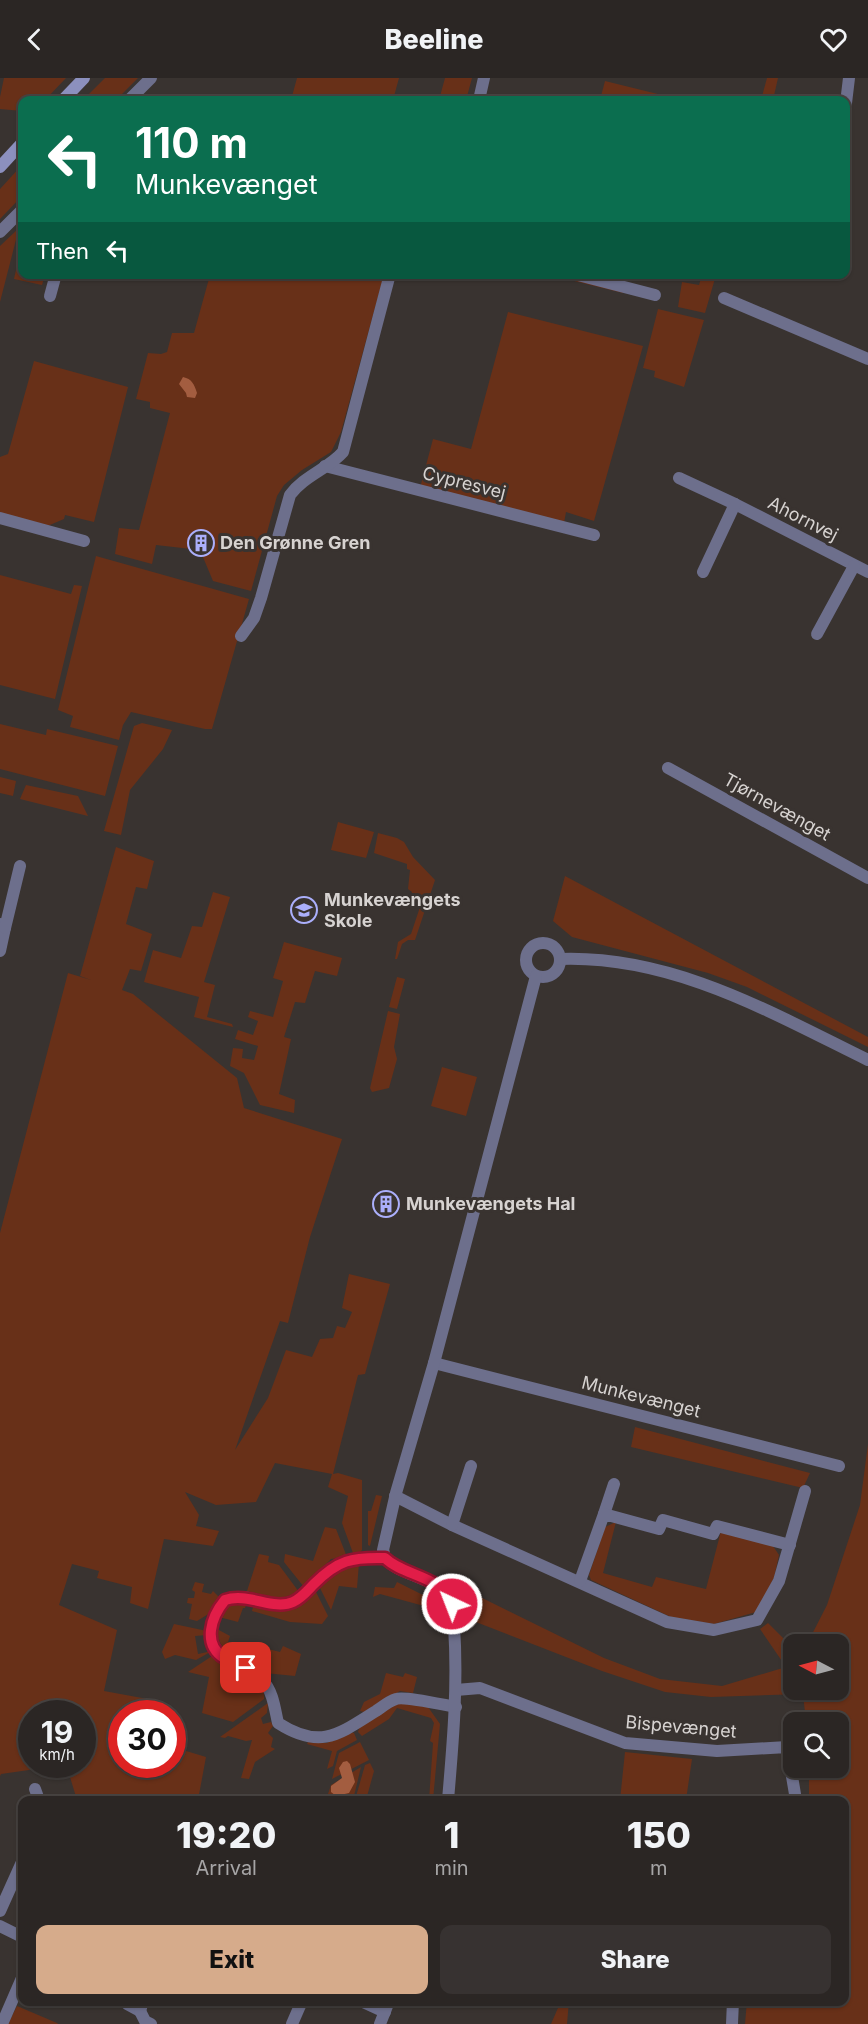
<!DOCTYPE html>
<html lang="en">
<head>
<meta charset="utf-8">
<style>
  :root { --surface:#2b2624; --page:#373231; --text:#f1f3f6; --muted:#a6a5a6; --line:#474341; --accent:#d6ab8b }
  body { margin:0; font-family:Inter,sans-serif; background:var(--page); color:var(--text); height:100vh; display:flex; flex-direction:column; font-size:22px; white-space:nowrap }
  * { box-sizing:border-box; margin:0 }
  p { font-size:20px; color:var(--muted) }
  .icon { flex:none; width:33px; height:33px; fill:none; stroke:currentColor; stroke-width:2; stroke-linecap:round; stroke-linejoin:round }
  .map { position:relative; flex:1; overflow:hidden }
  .details { position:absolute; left:18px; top:1718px; width:831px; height:210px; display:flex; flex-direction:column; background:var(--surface); border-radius:12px; box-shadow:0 2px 4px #0004,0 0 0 2px var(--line) }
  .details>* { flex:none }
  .banner { position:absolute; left:18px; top:18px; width:832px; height:183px; border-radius:12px; box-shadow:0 2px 4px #0004,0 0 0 2px var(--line); background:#0b6e4f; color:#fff; overflow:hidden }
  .needle { width:39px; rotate:276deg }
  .fabs { position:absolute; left:783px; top:1556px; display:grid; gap:12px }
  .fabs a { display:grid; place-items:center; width:66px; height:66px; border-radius:12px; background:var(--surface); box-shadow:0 2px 4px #0004,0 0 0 2px var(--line); font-size:30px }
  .speed { position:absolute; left:18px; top:1622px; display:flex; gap:12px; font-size:30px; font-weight:700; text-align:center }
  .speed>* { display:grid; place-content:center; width:78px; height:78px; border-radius:50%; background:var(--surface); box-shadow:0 2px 4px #0004,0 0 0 2px var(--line); line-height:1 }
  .speed small { font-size:15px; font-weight:400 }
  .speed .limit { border:9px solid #d22; background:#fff; color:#111 }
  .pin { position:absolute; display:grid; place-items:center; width:51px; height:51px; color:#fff; margin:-26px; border-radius:12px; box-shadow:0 3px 9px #0006 }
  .me { position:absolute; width:66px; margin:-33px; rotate:317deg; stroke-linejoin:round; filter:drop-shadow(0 0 4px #0008) }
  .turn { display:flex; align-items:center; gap:21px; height:126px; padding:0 18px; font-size:27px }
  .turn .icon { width:78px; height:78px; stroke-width:2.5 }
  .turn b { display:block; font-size:42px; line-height:51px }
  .then { display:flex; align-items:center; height:57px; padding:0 18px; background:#0003; gap:12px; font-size:22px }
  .eta { display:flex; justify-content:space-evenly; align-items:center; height:102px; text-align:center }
  .eta b { font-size:36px; font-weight:800; line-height:42px }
  .action { display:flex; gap:12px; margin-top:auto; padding:12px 18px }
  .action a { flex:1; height:69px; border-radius:12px; background:var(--accent); color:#111; font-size:24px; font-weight:800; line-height:69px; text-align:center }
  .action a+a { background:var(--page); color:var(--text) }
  header { display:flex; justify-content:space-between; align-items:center; height:78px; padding:0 18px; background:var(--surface); font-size:27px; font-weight:800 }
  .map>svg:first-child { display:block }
</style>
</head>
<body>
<header><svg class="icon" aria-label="back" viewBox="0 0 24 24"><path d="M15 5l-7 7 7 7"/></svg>Beeline<svg class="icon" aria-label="heart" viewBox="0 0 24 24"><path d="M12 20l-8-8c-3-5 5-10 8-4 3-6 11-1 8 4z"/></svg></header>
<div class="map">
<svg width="868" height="1946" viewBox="0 0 868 1946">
  <rect width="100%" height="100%" fill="#393330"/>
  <g fill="#683018">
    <polygon points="4,0 66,0 45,22 22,22 22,33 0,31 0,19"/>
    <polygon points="105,0 138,0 116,22 83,22"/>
    <polygon points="297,0 399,0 393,22 291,22"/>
    <polygon points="445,0 472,0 466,22 439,22"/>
    <polygon points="767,0 778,0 773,22 761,22"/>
    <polygon points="605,3 682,22 600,22"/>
    <polygon points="22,87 22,118 0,141 0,111"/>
    <polygon points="19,150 0,224 0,168"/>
    <polygon points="22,165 22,196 45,197 42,207 14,201"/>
    <polygon points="210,197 384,197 341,354 331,374 302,392 284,407 277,418 251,513 213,503 200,472 156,467 152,486 115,476 119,450 139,452 170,335 150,330 150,324 136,321 148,275 161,276 167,274 172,255 194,255"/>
    <polygon points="550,197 627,197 623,215"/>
    <polygon points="702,197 716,197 705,235 678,229 682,204 699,207"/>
    <polygon points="658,231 704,242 684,309 654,299 655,293 643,290"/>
    <polygon points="508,234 643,268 594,443 566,434 564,445 420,410 433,361 471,371"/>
    <polygon points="34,283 128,309 94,444 65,437 64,441 45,449 0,437 0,379 8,376"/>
    <polygon points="96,478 249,521 212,651 205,651 131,634 123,647 119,662 70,649 73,638 58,632"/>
    <polygon points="0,497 71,516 74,507 82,508 55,621 0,607"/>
    <polygon points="142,645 172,652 163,671 130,712 121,757 104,753 134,648"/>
    <polygon points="0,646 46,657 47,651 118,668 105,718 0,691"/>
    <polygon points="0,699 16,703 13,718 0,715"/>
    <polygon points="26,707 78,718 88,738 20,721"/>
    <polygon points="338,744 374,754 366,780 331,772"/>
    <polygon points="378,755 397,760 404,764 413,779 435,802 415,862 408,862 402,866 397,881 395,881 398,864 411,856 422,823 410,819 412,814 408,811 410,792 407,791 407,786 374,775"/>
    <polygon points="116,769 154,783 147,811 136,809 126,846 152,856 141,893 130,891 122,912 133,916 237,1000 244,1030 342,1061 310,1159 288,1245 280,1243 235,1372 268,1320 286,1272 312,1279 320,1261 333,1260 337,1248 345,1250 352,1234 342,1230 349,1196 390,1206 365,1296 358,1297 333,1396 338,1395 362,1402 362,1472 358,1476 353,1475 342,1445 348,1418 328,1409 332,1396 275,1385 256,1424 216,1427 185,1414 199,1437 196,1448 219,1453 213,1468 164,1461 148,1531 130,1525 132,1509 97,1500 99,1493 72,1486 59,1527 117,1552 104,1613 164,1624 161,1635 122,1635 122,1686 172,1686 173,1669 206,1679 198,1722 77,1722 66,1686 82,1686 82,1635 32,1635 32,1686 46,1686 29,1692 1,1696 0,1698 0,1155 68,895 91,902 80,898"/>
    <polygon points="565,798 868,959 868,969 747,909 708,895 572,859 553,843"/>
    <polygon points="213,814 230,819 204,904 215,907 207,939 232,946 233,949 194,939 199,919 144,904 153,872 181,880 192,848 202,849"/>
    <polygon points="284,864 342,880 337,898 315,893 305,925 295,924 284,959 291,961 279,1016 295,1022 294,1035 260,1027 244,995 230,988 233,970 243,971 242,980 254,982 258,968 235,961 238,952 253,957 258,943 248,939 250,933 273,939 283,903 273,900"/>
    <polygon points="397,899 405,901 397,931 389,929"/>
    <polygon points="388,933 400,936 394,969 397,981 389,1010 372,1014 370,1010"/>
    <polygon points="442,989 477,999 466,1038 431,1028"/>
    <polygon points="635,1349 810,1395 803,1410 631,1369"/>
    <polygon points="868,1366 868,1946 745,1946 747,1923 844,1923 844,1722 809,1722 809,1689 838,1689 838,1644 806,1644 803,1616 711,1619 665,1614 602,1593 463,1539 460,1511 456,1503 466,1508 468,1513 604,1580 660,1601 722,1608 786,1589 760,1551 768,1545 793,1570 794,1611 838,1611 838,1566 807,1566 827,1527 860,1427"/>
    <polygon points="376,1417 382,1418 370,1468 368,1467 368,1433 371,1433"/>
    <polygon points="616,1444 603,1495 652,1509 656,1499 706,1511 721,1453 773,1468 779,1477 774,1500 756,1534 714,1546 671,1539 591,1502 589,1497 605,1449"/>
    <polygon points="325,1449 336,1451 347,1479 331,1481 304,1509 284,1484 285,1476 313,1483"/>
    <polygon points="259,1476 269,1478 268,1484 279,1487 299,1514 280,1521 247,1513"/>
    <polygon points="359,1485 357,1510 339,1508 331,1532 318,1506 333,1493"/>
    <polygon points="195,1504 204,1506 202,1514 211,1516 213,1513 220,1520 210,1535 197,1543 189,1541 192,1526 187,1525 188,1520 194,1520 195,1514 192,1512"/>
    <polygon points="397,1504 427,1519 424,1528 380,1516 373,1519 375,1509 394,1510"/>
    <polygon points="315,1512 328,1538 322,1546 290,1544 252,1533 253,1529 246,1527 245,1530 243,1530 238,1544 219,1539 228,1526 238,1523 273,1531"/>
    <polygon points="174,1546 207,1553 207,1557 195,1558 198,1576 212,1573 196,1582 175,1577 165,1581 162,1574"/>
    <path d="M217,1551L230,1558L228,1564L240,1570L236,1580C224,1572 218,1566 217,1551Z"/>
    <polygon points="283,1568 301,1576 295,1598 265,1595 239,1582 245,1571 257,1577 260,1569 280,1574"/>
    <path d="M215,1576C225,1595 266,1592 264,1621L233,1644L202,1635L209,1599L188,1594Z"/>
    <polygon points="386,1595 403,1599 405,1595 417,1599 413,1615 400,1613 364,1634 360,1633 364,1624 380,1616"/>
    <polygon points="397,1624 428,1629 440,1646 433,1722 429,1722 433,1665 430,1663 434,1645 431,1640 397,1630 389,1641 362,1658 358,1654 360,1647"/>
    <polygon points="268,1625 267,1635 261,1640 263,1646 271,1644 273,1648 268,1655 273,1660 271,1669 275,1671 255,1684 249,1701 241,1700 252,1662 246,1663 228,1658 225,1660 220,1659"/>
    <polygon points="347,1653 354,1655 357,1662 337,1673 333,1688 327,1691 332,1673 307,1666 308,1664 327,1665"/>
    <polygon points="360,1664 369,1682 332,1701 339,1675"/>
    <polygon points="625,1674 692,1681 686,1722 620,1722"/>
    <polygon points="370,1685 374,1693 366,1722 355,1722 365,1687"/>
    <polygon points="361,1689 353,1722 326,1722 331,1707"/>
    <polygon points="561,1923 569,1923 567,1946 551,1946"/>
    <polygon points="17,1928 57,1945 58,1946 8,1946"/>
  </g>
  <g fill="#a35d40">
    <path d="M183,299C192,301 194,306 197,315L195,320L187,319L186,315L179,306Z"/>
    <polygon points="347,1683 350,1686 355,1704 349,1715 336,1718 331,1714 331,1708 342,1700 339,1690 343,1684"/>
  </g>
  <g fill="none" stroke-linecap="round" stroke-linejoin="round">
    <g stroke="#6d6f8c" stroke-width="12">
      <polyline points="129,22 151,0"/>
      <polyline points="479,22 484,0"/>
      <polyline points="846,25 849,0"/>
      <polyline points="0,154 22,132"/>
      <polyline points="574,196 655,217"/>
      <polyline points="50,218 56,196"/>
      <polyline points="724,220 868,281"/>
      <polyline points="325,388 594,457"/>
      <polyline points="679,400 735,426 868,494"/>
      <polyline points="0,440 84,463"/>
      <polyline points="703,494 735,426"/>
      <polyline points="817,556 854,488"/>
      <path d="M241,558L254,540L261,520L290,417C304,398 328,391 343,374L390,196"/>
      <polyline points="668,690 868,800"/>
      <polyline points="0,846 5,850 0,873"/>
      <polyline points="5,850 20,788"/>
      <circle cx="543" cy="882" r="17"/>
      <path d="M560,881C672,877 770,934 868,982"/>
      <polyline points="434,1285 839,1388"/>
      <polyline points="395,1418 452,1447 667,1544 714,1552 757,1542 779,1503 805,1413"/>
      <polyline points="604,1436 614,1406"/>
      <polyline points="452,1447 471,1388"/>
      <path d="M385,1480C348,1480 337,1482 312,1508C306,1515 299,1522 290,1525C271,1531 251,1515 232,1520C223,1522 217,1531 214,1539C197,1582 243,1580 263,1603C273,1613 275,1632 278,1645C320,1672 338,1657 376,1633C382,1629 389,1623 396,1621C404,1618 444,1627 456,1629"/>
      <polyline points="580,1503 604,1436 659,1451 663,1442 713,1456 717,1448 790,1467"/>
      <polyline points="456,1612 480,1610 625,1665 717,1673 787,1669 796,1722"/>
      <polyline points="35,1711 39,1722"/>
      <path d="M448,1722C453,1664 458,1606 454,1548C453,1538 455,1524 448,1517C434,1500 394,1495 385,1480C384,1479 384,1474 383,1472L396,1415L434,1285L536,898"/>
      <polyline points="0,1833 22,1784"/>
      <polyline points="0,1848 22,1859"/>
      <polyline points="125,1923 127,1926 140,1933 143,1923"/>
      <polyline points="361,1923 385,1934"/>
      <polyline points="140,1933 145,1943 151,1946"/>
      <polyline points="2,1946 22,1900"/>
      <polyline points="292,1946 302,1923"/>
      <polyline points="380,1946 389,1923"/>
      <polyline points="732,1946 733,1923"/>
    </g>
    <g stroke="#8c90be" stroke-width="12">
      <polyline points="63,22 84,0"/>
      <polyline points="0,89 22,65"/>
    </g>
  </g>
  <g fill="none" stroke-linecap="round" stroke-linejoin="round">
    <defs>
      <path id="route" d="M246,1590C239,1587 231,1584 224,1580C202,1566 211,1539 225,1522C248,1514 273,1533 293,1524C302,1520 308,1512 314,1506C338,1482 352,1479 385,1480C403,1498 443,1498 452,1526"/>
    </defs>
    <use href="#route" stroke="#92132f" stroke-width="15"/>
    <use href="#route" stroke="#e11d48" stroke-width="10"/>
  </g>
  <defs>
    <symbol id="building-ring" viewBox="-11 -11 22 22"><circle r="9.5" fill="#393330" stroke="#abaffb" stroke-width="1.5"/><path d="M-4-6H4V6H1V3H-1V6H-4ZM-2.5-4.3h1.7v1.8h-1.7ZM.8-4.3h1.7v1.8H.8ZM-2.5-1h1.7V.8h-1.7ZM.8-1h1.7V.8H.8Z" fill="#abaffb"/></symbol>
    <symbol id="school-ring" viewBox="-11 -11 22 22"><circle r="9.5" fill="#393330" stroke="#abaffb" stroke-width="1.5"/><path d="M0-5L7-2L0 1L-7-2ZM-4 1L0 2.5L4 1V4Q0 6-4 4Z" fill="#abaffb"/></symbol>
  </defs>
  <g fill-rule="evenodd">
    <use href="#building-ring" x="186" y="450" width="30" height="30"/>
    <use href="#school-ring" x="289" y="817" width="30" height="30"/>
    <use href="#building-ring" x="371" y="1111" width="30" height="30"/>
  </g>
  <g text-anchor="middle" stroke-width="6" stroke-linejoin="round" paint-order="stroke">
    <g font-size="18" fill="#d7d3d1" stroke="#393330">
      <text transform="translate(464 405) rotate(14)" y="6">Cypresvej</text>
      <text transform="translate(803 441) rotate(27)" y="6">Ahornvej</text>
      <text transform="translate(777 729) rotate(29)" y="6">Tjørnevænget</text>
      <text transform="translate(641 1319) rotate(14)" y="6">Munkevænget</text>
      <text transform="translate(681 1649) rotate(5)" y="6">Bispevænget</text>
    </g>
    <g font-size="18" font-weight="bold" fill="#d7d3d1" stroke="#393330" text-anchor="start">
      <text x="220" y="471">Den Grønne Gren</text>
      <text x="324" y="828">Munkevængets<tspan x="324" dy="21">Skole</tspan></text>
      <text x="406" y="1132">Munkevængets Hal</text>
    </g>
  </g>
</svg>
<div class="fabs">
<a><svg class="needle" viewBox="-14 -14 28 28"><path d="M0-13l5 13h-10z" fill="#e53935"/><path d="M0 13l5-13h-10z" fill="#a6a5a6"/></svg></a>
<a><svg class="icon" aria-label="search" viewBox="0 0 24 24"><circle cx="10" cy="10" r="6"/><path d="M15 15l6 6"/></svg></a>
</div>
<div class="speed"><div>19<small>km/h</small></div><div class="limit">30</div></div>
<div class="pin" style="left:246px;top:1590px;background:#d93025"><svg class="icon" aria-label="arrive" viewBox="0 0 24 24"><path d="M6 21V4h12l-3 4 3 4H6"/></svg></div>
<svg class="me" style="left:452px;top:1526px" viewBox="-20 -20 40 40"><circle r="17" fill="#e11d48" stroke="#fff" stroke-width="3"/><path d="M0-11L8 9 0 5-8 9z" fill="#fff"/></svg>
<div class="banner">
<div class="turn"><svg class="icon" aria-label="left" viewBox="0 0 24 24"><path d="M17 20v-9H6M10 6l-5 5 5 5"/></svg><div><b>110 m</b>Munkevænget</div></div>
<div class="then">Then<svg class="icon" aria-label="left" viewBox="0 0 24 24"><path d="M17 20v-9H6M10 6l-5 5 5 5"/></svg></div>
</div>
<section class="details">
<div class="eta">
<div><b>19:20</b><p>Arrival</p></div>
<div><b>1</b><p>min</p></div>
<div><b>150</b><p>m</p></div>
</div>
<div class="action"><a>Exit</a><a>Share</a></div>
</section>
</div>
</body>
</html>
